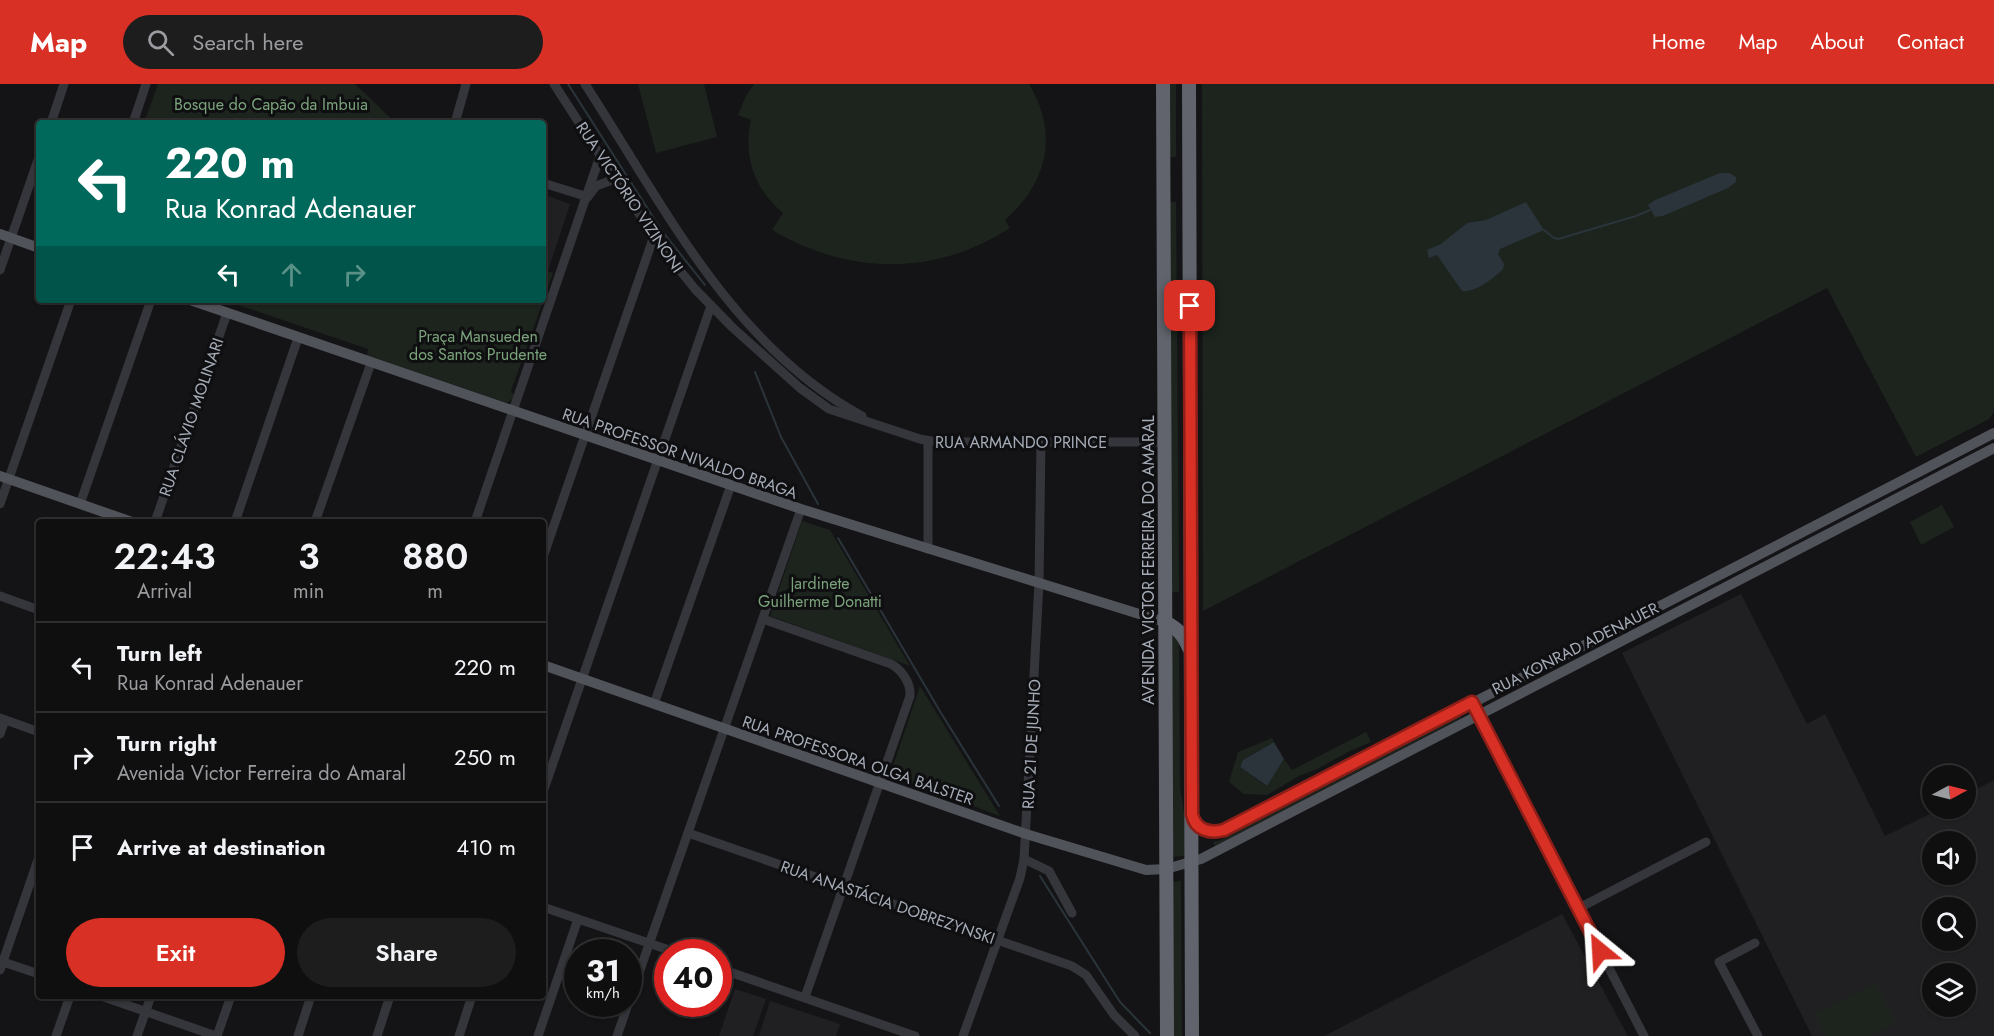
<!DOCTYPE html>
<html lang="en">
<head>
<meta charset="utf-8">
<style>
  :root { --surface:#0f0f10; --page:#1d1d1e; --text:#f1f3f6; --muted:#9b9c9f; --line:#2f2f30; --accent:#d93025 }
  body { margin:0; font-family:Jost,sans-serif; background:var(--page); color:var(--text); height:100vh; display:flex; flex-direction:column; font-size:22px; white-space:nowrap }
  * { box-sizing:border-box; margin:0 }
  p { font-size:20px; color:var(--muted) }
  .icon { flex:none; width:33px; height:33px; fill:none; stroke:currentColor; stroke-width:2; stroke-linecap:round; stroke-linejoin:round }
  .map { position:relative; flex:1; overflow:hidden }
  .sheet { position:absolute; left:36px; top:435px; width:510px; height:480px; display:flex; flex-direction:column; background:var(--surface); border-radius:6px; box-shadow:0 2px 4px #0004,0 0 0 2px var(--line) }
  .sheet>* { flex:none }
  .hud { position:absolute; left:36px; top:36px; width:510px; height:183px; border-radius:6px; box-shadow:0 2px 4px #0004,0 0 0 2px var(--line); background:#00695c; color:#fff; overflow:hidden }
  .needle { width:39px; rotate:83deg }
  .buttons { position:absolute; left:1922px; top:681px; display:grid; gap:12px }
  .buttons a { display:grid; place-items:center; width:54px; height:54px; border-radius:50%; background:var(--surface); box-shadow:0 2px 4px #0004,0 0 0 2px var(--line); font-size:30px }
  .speed { position:absolute; left:564px; top:855px; display:flex; gap:12px; font-size:30px; font-weight:700; text-align:center }
  .speed>* { display:grid; place-content:center; width:78px; height:78px; border-radius:50%; background:var(--surface); box-shadow:0 2px 4px #0004,0 0 0 2px var(--line); line-height:1 }
  .speed small { font-size:15px; font-weight:400 }
  .speed .limit { border:9px solid #d22; background:#fff; color:#111 }
  .pin { position:absolute; display:grid; place-items:center; width:51px; height:51px; color:#fff; margin:-26px; border-radius:12px; box-shadow:0 3px 9px #0006 }
  .me { position:absolute; width:66px; margin:-33px; rotate:333deg; stroke-linejoin:round; filter:drop-shadow(0 0 4px #0008) }
  .turn { display:flex; align-items:center; gap:21px; height:126px; padding:0 30px; font-size:27px }
  .turn .icon { width:78px; height:78px; stroke-width:2.5 }
  .turn b { display:block; font-size:42px; line-height:51px }
  .lanes { display:flex; align-items:center; height:57px; padding:0 30px; background:#0003; justify-content:center; gap:30px; direction:ltr }
  .lanes .off { opacity:.35 }
  .eta { display:flex; justify-content:space-evenly; align-items:center; height:102px; text-align:center }
  .eta b { font-size:36px; font-weight:600; line-height:42px }
  .cta { display:flex; gap:12px; margin-top:auto; padding:12px 30px }
  .cta a { flex:1; height:69px; border-radius:36px; background:var(--accent); color:#fff; font-size:24px; font-weight:600; line-height:69px; text-align:center }
  .cta a+a { background:var(--page); color:var(--text) }
  ul { padding:0; list-style:none }
  li { display:flex; align-items:center; gap:18px; height:90px; padding:0 30px; border-top:2px solid var(--line) }
  li div { flex:1 }
  li b { display:block; font-size:22px }
  li em { font-style:normal }
  header { display:flex; align-items:center; gap:36px; box-sizing:border-box; height:84px; padding:0 30px; background:var(--accent); color:#fff }
  header strong { font-size:28px }
  nav { display:flex; gap:33px; margin-inline-start:auto; font-size:21px }
  .search { width:420px; height:54px; background:var(--page); display:flex; align-items:center; gap:15px; box-sizing:border-box; padding:0 21px; border-radius:33px; color:var(--muted); font-size:22px }
  .map>svg:first-child { display:block }
</style>
</head>
<body>
<header>
<strong>Map</strong>
<div class="search"><svg class="icon" aria-label="search" viewBox="0 0 24 24"><circle cx="10" cy="10" r="6"/><path d="M15 15l6 6"/></svg>Search here</div>
<nav><a>Home</a><a>Map</a><a>About</a><a>Contact</a></nav>
</header>
<div class="map">
<svg width="1994" height="952" viewBox="0 0 1994 952">
  <rect width="100%" height="100%" fill="#141416"/>
  <g fill="#202023" fill-rule="evenodd">
    <polygon points="543,110 570,120 548,187 543,185"/>
    <path d="M1741,510L1807,640L1825,630L1885,752L1940,725L1965,724V711L1994,696V952H1812L1622,569ZM1932,758H1965V790H1932ZM1932,824H1965V856H1932ZM1932,890H1965V922H1932Z"/>
    <polygon points="1562,830 1628,952 1324,952"/>
    <polygon points="735,905 766,915 753,952 719,952"/>
    <polygon points="770,917 840,940 836,952 759,952"/>
  </g>
  <g fill="#1c241d">
    <polygon points="158,0 355,0 396,39 144,39"/>
    <polygon points="638,0 704,0 717,53 656,69"/>
    <path d="M754,0H1029C1059,50 1048,98 1005,136L1010,144C934,193 849,191 772,146L783,129C754,105 743,72 751,36L738,31L746,12Z"/>
    <polygon points="1168,0 1176,0 1176,73 1169,73"/>
    <polygon points="1202,0 1994,0 1994,328 1989,335 1916,373 1827,204 1203,527"/>
    <polygon points="1167,118 1176,118 1179,508 1170,508"/>
    <polygon points="543,185 553,189 511,307 514,311 513,314 507,319 367,271 368,265 224,216 543,216"/>
    <polygon points="1942,421 1954,443 1921,461 1910,438"/>
    <polygon points="802,437 830,446 910,582 770,532"/>
    <polygon points="1170,548 1179,553 1180,703 1185,737 1185,772 1172,773"/>
    <polygon points="920,602 1000,732 890,691"/>
    <polygon points="1461,632 1461,634 1215,762 1213,758 1221,756"/>
    <polygon points="1366,648 1371,658 1350,667 1317,685 1299,692 1267,711 1244,710 1229,698 1238,668 1272,654 1274,658 1243,676 1240,683 1266,702 1284,675 1292,686"/>
    <polygon points="1181,797 1182,952 1172,952 1172,798"/>
    <polygon points="1876,899 1896,939 1870,952 1826,952 1815,930"/>
  </g>
  <g fill="#2a343a">
    <polygon points="1720,89 1729,89 1736,93 1736,98 1728,104 1663,132 1655,133 1648,121 1655,116"/>
    <path d="M1526,118L1544,146L1500,165L1498,170L1504,180L1503,185C1494,194 1475,209 1462,207L1437,171L1429,174L1427,166L1441,160L1467,139L1486,136Z"/>
    <polygon points="1274,658 1284,675 1267,702 1240,683 1243,676"/>
  </g>
  <g fill="none" stroke-linecap="round" stroke-linejoin="round">
    <g stroke="#2a343a" stroke-width="2">
      <polyline points="568,0 662,147 705,201"/>
      <polyline points="1544,146 1554,154 1558,155 1636,132 1650,126"/>
      <polyline points="755,288 781,353 818,420"/>
      <polyline points="838,454 941,629 999,722"/>
      <polyline points="1040,792 1120,918 1150,949"/>
    </g>
    <g stroke="#35363b" stroke-width="9">
      <polyline points="554,0 624,108 669,173 695,205 732,243 800,304 829,325 920,355 937,358 1164,358"/>
      <path d="M585,0C663,120 731,261 862,332"/>
      <polyline points="51,39 64,0"/>
      <polyline points="133,39 146,0"/>
      <polyline points="455,39 466,0"/>
      <polyline points="543,99 588,113"/>
      <polyline points="590,110 596,102 615,95"/>
      <polyline points="0,186 39,73"/>
      <polyline points="928,357 928,465"/>
      <polyline points="0,420 71,216"/>
      <polyline points="80,420 151,216"/>
      <polyline points="155,438 227,229"/>
      <polyline points="235,438 298,254"/>
      <polyline points="315,438 371,279"/>
      <polyline points="475,438 600,72"/>
      <polyline points="543,473 654,152"/>
      <polyline points="0,512 39,526"/>
      <path d="M763,535L891,580C902,586 911,599 910,612L805,913"/>
      <polyline points="1472,618 1644,952"/>
      <polyline points="654,620 731,401"/>
      <polyline points="0,634 39,648"/>
      <polyline points="0,650 5,636"/>
      <polyline points="543,708 711,222"/>
      <polyline points="688,749 1072,882 1086,891 1114,931 1135,952"/>
      <polyline points="1024,775 1049,787 1072,829"/>
      <polyline points="543,823 675,868"/>
      <polyline points="1579,824 1706,758"/>
      <polyline points="1755,859 1719,878 1758,952"/>
      <polyline points="0,877 39,890"/>
      <polyline points="718,884 915,952"/>
      <polyline points="0,886 39,773"/>
      <polyline points="101,912 216,952"/>
      <polyline points="56,952 70,912"/>
      <polyline points="137,952 151,912"/>
      <polyline points="217,952 231,912"/>
      <polyline points="298,952 311,912"/>
      <polyline points="377,952 390,912"/>
      <polyline points="459,952 472,912"/>
      <polyline points="538,952 578,835"/>
      <polyline points="617,952 801,425"/>
      <polyline points="963,952 1020,794 1024,775 1039,499 1041,358"/>
    </g>
    <g stroke="#51535a" stroke-width="10">
      <polyline points="0,150 39,164"/>
      <polyline points="190,216 801,425 1165,538"/>
      <polyline points="0,392 132,438"/>
      <polyline points="543,581 1026,750 1146,786 1166,785 1201,775 1994,364"/>
      <path d="M1192,730C1196,748 1214,750 1229,745L1994,349"/>
    </g>
    <g stroke="#61646c" stroke-width="14">
      <polyline points="1163,0 1167,952"/>
      <polyline points="1189,0 1192,952"/>
      <path d="M1165,538C1178,545 1183,550 1189,564"/>
    </g>
  </g>
  <g fill="none" stroke-linecap="round" stroke-linejoin="round">
    <defs>
      <path id="route" d="M1190,222L1192,730C1195,746 1210,750 1224,746L1472,618L1600,867"/>
    </defs>
    <use href="#route" stroke="#8d1f18" stroke-width="15"/>
    <use href="#route" stroke="#d93025" stroke-width="10"/>
  </g>
  <g text-anchor="middle" stroke-width="6" stroke-linejoin="round" paint-order="stroke">
    <g font-size="16" fill="#7ba37b" stroke="#0f0f11">
      <text x="271" y="26">Bosque do Capão da Imbuia</text>
      <text x="478" y="258">Praça Mansueden<tspan x="478" dy="18">dos Santos Prudente</tspan></text>
      <text x="820" y="505">Jardinete<tspan x="820" dy="18">Guilherme Donatti</tspan></text>
    </g>
    <g font-size="16" fill="#a5acb7" stroke="#0f0f11">
      <text transform="translate(630 113) rotate(56)" y="6">RUA VICTÓRIO VIZINONI</text>
      <text transform="translate(191 333) rotate(-71)" y="6">RUA CLÁVIO MOLINARI</text>
      <text x="1021" y="364">RUA ARMANDO PRINCE</text>
      <text transform="translate(680 369) rotate(19)" y="6">RUA PROFESSOR NIVALDO BRAGA</text>
      <text transform="translate(1148 476) rotate(-90)" y="6">AVENIDA VICTOR FERREIRA DO AMARAL</text>
      <text transform="translate(1575 564) rotate(-27)" y="6">RUA KONRAD ADENAUER</text>
      <text transform="translate(1031 660) rotate(-87)" y="6">RUA 21 DE JUNHO</text>
      <text transform="translate(858 676) rotate(19)" y="6">RUA PROFESSORA OLGA BALSTER</text>
      <text transform="translate(888 818) rotate(19)" y="6">RUA ANASTÁCIA DOBREZYNSKI</text>
    </g>
  </g>
</svg>
<div class="buttons">
<a><svg class="needle" viewBox="-14 -14 28 28"><path d="M0-13l5 13h-10z" fill="#e53935"/><path d="M0 13l5-13h-10z" fill="#9b9c9f"/></svg></a>
<a><svg class="icon" aria-label="sound" viewBox="0 0 24 24"><path d="M4 9h4l5-4v14l-5-4H4zM17 9q2 3 0 6"/></svg></a>
<a><svg class="icon" aria-label="search" viewBox="0 0 24 24"><circle cx="10" cy="10" r="6"/><path d="M15 15l6 6"/></svg></a>
<a><svg class="icon" aria-label="layers" viewBox="0 0 24 24"><path d="M12 4l9 5-9 5-9-5zM3 14l9 5 9-5"/></svg></a>
</div>
<div class="speed"><div>31<small>km/h</small></div><div class="limit">40</div></div>
<div class="pin" style="left:1190px;top:222px;background:#d93025"><svg class="icon" aria-label="arrive" viewBox="0 0 24 24"><path d="M6 21V4h12l-3 4 3 4H6"/></svg></div>
<svg class="me" style="left:1600px;top:867px" viewBox="-20 -20 40 40"><path d="M0-17L14 15 0 8-14 15z" fill="#d93025" stroke="#fff" stroke-width="4"/></svg>
<div class="hud">
<div class="turn"><svg class="icon" aria-label="left" viewBox="0 0 24 24"><path d="M17 20v-9H6M10 6l-5 5 5 5"/></svg><div><b>220 m</b>Rua Konrad Adenauer</div></div>
<div class="lanes"><svg class="icon" aria-label="left" viewBox="0 0 24 24"><path d="M17 20v-9H6M10 6l-5 5 5 5"/></svg><svg class="icon off" aria-label="ahead" viewBox="0 0 24 24"><path d="M12 20V5M6 11l6-6 6 6"/></svg><svg class="icon off" aria-label="right" viewBox="0 0 24 24"><path d="M7 20v-9h11M14 6l5 5-5 5"/></svg></div>
</div>
<section class="sheet">
<div class="eta">
<div><b>22:43</b><p>Arrival</p></div>
<div><b>3</b><p>min</p></div>
<div><b>880</b><p>m</p></div>
</div>
<ul>
<li><svg class="icon" aria-label="left" viewBox="0 0 24 24"><path d="M17 20v-9H6M10 6l-5 5 5 5"/></svg><div><b>Turn left</b><p>Rua Konrad Adenauer</p></div><em>220 m</em></li>
<li><svg class="icon" aria-label="right" viewBox="0 0 24 24"><path d="M7 20v-9h11M14 6l5 5-5 5"/></svg><div><b>Turn right</b><p>Avenida Victor Ferreira do Amaral</p></div><em>250 m</em></li>
<li><svg class="icon" aria-label="arrive" viewBox="0 0 24 24"><path d="M6 21V4h12l-3 4 3 4H6"/></svg><div><b>Arrive at destination</b></div><em>410 m</em></li>
</ul>
<div class="cta"><a>Exit</a><a>Share</a></div>
</section>
</div>
</body>
</html>
